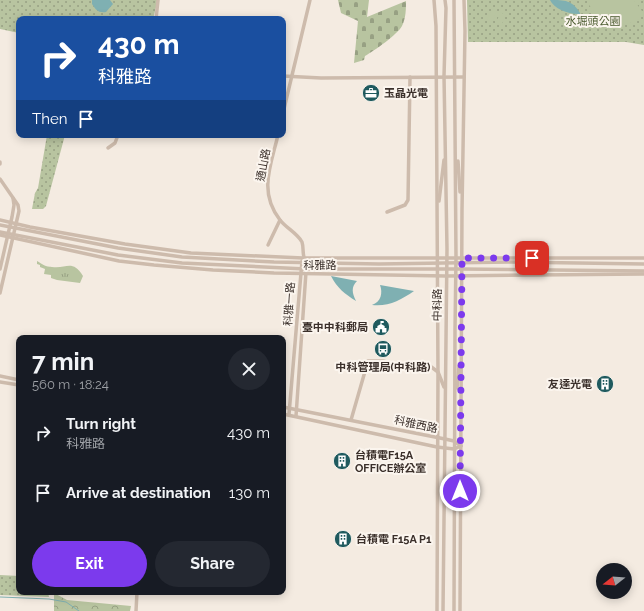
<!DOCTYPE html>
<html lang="en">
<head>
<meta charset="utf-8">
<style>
  :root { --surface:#171b24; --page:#242831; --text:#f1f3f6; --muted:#9ea1a6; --accent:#7c3aed }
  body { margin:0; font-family:Raleway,"Noto Sans TC",sans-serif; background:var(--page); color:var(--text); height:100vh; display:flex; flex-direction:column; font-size:15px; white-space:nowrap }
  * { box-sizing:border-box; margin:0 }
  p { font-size:13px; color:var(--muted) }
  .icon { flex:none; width:22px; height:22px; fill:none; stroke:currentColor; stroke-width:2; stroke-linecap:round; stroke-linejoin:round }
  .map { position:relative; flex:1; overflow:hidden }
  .details { position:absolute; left:16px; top:335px; width:270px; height:260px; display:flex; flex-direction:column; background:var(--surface); border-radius:8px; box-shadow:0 2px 10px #0003 }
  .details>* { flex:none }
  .top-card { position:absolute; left:16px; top:16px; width:270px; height:122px; border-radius:8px; box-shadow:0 2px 10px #0003; background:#1a4fa0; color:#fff; overflow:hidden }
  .needle { width:26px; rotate:253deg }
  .tools { position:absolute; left:596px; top:563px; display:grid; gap:8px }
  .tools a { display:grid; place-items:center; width:36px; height:36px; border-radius:50%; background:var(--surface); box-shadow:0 2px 10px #0003; font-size:20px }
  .pin { position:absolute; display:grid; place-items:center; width:34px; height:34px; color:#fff; margin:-17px; border-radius:8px; box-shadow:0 2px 6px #0006 }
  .me { position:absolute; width:44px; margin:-22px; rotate:0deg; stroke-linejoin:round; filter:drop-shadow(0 0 3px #0008) }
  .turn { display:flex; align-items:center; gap:14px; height:84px; padding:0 16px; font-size:18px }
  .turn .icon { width:52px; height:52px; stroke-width:2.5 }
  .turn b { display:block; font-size:28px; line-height:34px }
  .then { display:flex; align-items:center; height:38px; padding:0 16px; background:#0003; gap:8px; font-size:15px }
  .round { display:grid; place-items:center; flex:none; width:42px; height:42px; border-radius:21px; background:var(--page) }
  .summary { display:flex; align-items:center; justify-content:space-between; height:68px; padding:0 16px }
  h1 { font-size:24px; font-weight:700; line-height:30px }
  .primary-button { display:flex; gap:8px; margin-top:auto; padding:8px 16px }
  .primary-button a { flex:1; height:46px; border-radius:24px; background:var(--accent); color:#fff; font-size:16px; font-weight:700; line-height:46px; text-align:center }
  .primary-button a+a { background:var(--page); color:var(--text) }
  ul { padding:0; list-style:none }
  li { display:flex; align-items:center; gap:12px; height:60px; padding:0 16px }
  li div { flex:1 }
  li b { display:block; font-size:15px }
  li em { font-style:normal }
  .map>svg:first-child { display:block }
</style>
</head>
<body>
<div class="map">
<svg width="644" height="611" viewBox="0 0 644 611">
  <defs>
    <pattern id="grass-tufts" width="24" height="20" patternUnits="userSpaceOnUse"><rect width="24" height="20" fill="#b8c4a0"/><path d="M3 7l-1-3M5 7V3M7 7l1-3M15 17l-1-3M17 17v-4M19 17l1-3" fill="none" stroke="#97a083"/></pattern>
    <pattern id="forest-crowns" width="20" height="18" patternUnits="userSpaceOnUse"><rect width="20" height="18" fill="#b8c4a0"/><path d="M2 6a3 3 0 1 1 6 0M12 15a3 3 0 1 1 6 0" fill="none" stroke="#97a083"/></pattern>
    <pattern id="cemetery-stones" width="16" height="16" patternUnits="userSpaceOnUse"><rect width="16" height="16" fill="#b8c4a0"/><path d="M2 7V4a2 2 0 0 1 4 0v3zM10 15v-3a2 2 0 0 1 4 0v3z" fill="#97a083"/></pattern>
    <pattern id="park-dots" width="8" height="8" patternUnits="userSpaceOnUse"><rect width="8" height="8" fill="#b8c4a0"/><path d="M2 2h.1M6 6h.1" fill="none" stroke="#97a083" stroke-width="1.8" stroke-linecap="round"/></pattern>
  </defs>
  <rect width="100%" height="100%" fill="#f4ebe1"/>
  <path fill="url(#grass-tufts)" d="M37,261C42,264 46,267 52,267C67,269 72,259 83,276L80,283L57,280L51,278V275L44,274L45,269L40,267V265L37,264Z"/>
  <polygon fill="url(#forest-crowns)" points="54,593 67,600 131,606 130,611 54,611"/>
  <path fill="url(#cemetery-stones)" d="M338,0H369L367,17L406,1C406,9 406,18 402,26C398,34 374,51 365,56L364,60L354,63L358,21L341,13Z"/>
  <g fill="url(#park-dots)">
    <polygon points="0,0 158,0 153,19 19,19 19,33 0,29"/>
    <polygon points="467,0 644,0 644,45 626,42 468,42"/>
    <polygon points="47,135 65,135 46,206 43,209 32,209 35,193 38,188"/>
    <polygon points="0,575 19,576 19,592 48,592 49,597 0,595"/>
  </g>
  <g fill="#b8c4a0">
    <path d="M592,0H634L644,14C642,16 639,19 637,20C626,27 609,26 600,18C595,14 591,8 588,3Z"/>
    <polygon points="492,8 497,11 492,22 487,20"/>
    <polygon points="500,12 506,15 501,26 496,24"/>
  </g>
  <g fill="#7fb0b2">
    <path d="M92,0H110L113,4L106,12C98,13 96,10 92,4Z"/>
    <path d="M550,0C565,0 572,0 580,13V14C570,15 554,9 550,0Z"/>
    <path d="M331,276L357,281C351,287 352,293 356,301C345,294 337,288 331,276Z"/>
    <path d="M380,285L414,291C401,300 388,307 372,305C381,302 383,293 380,285Z"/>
  </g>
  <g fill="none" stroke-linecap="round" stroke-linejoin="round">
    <polyline stroke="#7fb0b2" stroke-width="1" points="0,597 49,599 66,602 79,611"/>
    <g stroke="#cdbbac" stroke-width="3.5">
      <polyline points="434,0 436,26 438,372 437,611"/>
      <polyline points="454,0 456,258 455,330 454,611"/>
      <polyline points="156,19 158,0"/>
      <polyline points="283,76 321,78 464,77"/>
      <polyline points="283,113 310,0"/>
      <path d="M278,135C271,165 258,192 280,220C286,228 297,233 302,242C304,248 302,255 305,260"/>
      <polyline points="108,148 115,143 118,135"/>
      <polyline points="458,161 460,192"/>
      <polyline points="0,162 0,164"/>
      <polyline points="0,179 18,205 19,211 0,293"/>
      <polyline points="439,201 444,160"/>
      <polyline points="387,212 405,205 408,200 410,77"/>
      <polyline points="0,220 30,227 125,244 191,253 303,258 644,258"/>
      <polyline points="0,225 118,248 182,257 274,262 379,264 512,262 644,264"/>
      <polyline points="0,232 118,255 182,263 306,269 462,269 644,271"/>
      <polyline points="0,235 119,261 154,265 213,270 274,273 446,276 644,274"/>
      <polyline points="268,245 280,220"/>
      <polyline points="0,269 12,217 14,205 13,198"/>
      <polyline points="0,376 19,380"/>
      <polyline points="0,382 19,385"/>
      <polyline points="457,388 459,366"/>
      <polyline points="283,407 445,439 454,441 461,446"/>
      <polyline points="283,414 437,447 454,449 461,446"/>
      <polyline points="289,414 302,261"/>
      <polyline points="296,416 306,272"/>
      <polyline points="351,420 368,361 383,361 394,364 430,366 438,372 444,387"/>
      <polyline points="136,611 137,592"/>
      <polyline points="443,611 447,249 444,76 446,8 445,0"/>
      <polyline points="460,611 462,210 465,31 464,0"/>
    </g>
  </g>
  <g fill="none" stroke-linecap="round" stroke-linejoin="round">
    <polyline stroke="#7c3aed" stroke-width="7" stroke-dasharray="0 12.6" points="460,491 462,258 532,258"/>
  </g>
  <defs>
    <symbol id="office-disc" viewBox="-11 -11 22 22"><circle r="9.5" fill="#1f5a5e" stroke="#fbf5ee"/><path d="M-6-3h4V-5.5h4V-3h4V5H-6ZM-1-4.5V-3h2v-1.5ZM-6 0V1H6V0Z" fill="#fff"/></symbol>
    <symbol id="civic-disc" viewBox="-11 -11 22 22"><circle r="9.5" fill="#1f5a5e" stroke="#fbf5ee"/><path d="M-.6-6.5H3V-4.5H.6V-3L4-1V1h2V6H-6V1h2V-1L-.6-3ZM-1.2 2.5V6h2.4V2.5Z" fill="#fff"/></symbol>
    <symbol id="bus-disc" viewBox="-11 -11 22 22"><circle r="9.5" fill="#1f5a5e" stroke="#fbf5ee"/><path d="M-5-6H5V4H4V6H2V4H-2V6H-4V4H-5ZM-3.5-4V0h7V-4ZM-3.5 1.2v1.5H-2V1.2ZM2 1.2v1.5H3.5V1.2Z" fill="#fff"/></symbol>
    <symbol id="building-disc" viewBox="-11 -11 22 22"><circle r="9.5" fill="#1f5a5e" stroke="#fbf5ee"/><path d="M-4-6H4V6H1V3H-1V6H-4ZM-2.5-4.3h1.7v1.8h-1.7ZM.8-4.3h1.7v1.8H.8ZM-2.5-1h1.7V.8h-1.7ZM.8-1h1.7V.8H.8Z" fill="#fff"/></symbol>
  </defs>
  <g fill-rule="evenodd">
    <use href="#office-disc" x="361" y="83" width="20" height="20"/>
    <use href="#civic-disc" x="371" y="317" width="20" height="20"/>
    <use href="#bus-disc" x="373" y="339" width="20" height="20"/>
    <use href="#building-disc" x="595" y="374" width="20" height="20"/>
    <use href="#building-disc" x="332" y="451" width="20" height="20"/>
    <use href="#building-disc" x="333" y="529" width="20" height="20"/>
  </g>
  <g text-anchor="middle" stroke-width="4" stroke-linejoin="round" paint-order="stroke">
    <g font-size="11" fill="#4a5a2e" stroke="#fbf5ee">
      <text x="593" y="25">水堀頭公園</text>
    </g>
    <g font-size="11" font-weight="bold" fill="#3b302b" stroke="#fbf5ee" text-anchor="start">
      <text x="384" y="97">玉晶光電</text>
      <text x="368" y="331" text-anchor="end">臺中中科郵局</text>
      <text x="383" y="371" text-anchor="middle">中科管理局(中科路)</text>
      <text x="592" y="388" text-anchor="end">友達光電</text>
      <text x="355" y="459">台積電F15A<tspan x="355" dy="13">OFFICE辦公室</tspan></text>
      <text x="356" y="543">台積電 F15A P1</text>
    </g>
    <g font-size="11" fill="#3b302b" stroke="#fbf5ee">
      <text transform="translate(263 165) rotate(-79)" y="4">通山路</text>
      <text x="320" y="269">科雅路</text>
      <text transform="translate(289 304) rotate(-86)" y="4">科雅一路</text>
      <text transform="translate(437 305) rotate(-89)" y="4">中科路</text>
      <text transform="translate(416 424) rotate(12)" y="4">科雅西路</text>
    </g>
  </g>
</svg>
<div class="tools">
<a><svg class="needle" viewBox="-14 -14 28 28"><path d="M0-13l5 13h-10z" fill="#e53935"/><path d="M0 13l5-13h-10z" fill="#9ea1a6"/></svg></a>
</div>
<div class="pin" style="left:532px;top:258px;background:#d93025"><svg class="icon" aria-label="arrive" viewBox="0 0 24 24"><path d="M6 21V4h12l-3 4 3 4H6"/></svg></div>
<svg class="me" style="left:460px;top:491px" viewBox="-20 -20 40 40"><circle r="17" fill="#7c3aed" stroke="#fff" stroke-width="3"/><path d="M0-11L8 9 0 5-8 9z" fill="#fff"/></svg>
<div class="top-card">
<div class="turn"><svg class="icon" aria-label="right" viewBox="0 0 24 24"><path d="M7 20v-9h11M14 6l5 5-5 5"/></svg><div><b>430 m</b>科雅路</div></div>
<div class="then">Then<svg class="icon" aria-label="arrive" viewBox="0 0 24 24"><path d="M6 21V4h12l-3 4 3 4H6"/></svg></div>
</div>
<section class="details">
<div class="summary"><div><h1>7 min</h1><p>560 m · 18:24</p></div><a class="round"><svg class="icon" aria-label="close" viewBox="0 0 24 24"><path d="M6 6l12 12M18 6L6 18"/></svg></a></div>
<ul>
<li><svg class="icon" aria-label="right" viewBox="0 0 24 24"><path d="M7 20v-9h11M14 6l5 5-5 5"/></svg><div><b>Turn right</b><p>科雅路</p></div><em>430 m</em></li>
<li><svg class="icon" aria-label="arrive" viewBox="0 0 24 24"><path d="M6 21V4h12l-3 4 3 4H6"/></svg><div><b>Arrive at destination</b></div><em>130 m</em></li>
</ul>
<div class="primary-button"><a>Exit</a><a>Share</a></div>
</section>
</div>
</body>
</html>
